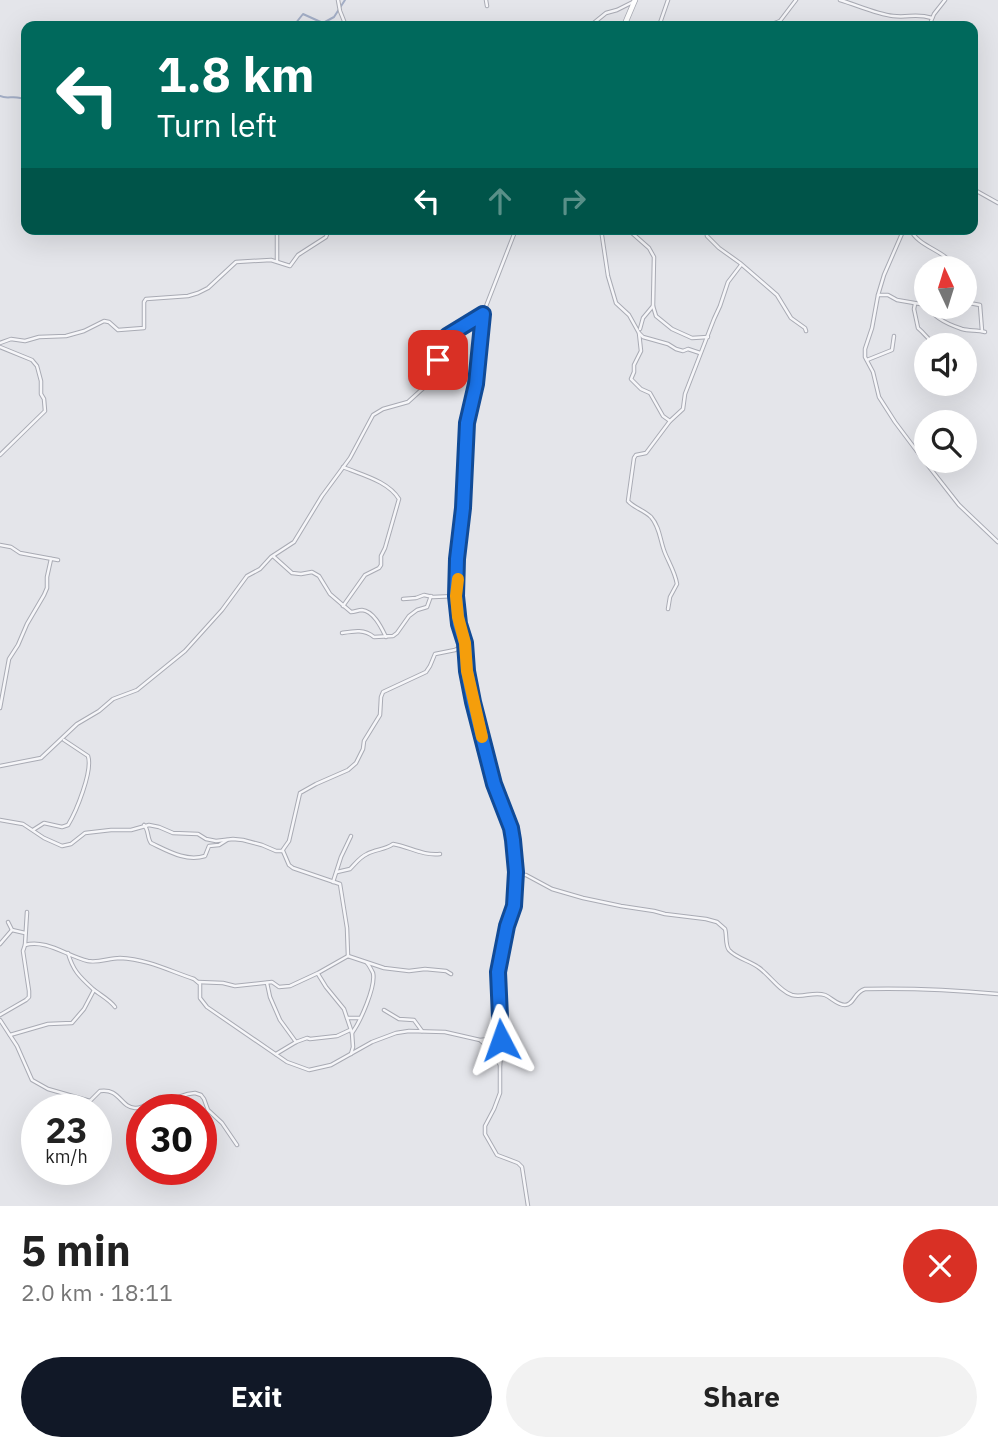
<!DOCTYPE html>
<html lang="en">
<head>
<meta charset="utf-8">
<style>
  :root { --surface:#fff; --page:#f2f2f2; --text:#222; --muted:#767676; --accent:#111827 }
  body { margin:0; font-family:"IBM Plex Sans",sans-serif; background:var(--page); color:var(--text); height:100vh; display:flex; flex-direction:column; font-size:26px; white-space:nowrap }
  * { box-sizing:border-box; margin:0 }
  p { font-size:23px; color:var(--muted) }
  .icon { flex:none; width:38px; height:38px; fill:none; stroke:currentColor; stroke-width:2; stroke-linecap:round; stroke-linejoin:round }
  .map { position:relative; height:1206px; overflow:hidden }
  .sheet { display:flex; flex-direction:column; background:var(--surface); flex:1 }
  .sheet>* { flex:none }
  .banner { position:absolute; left:21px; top:21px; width:957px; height:214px; border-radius:14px; box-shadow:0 7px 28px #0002; background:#00695c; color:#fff; overflow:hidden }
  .needle { width:46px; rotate:356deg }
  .tools { position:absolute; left:914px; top:256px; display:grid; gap:14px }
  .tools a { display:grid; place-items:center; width:63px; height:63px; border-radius:50%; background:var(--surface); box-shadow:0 7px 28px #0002; font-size:35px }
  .speed { position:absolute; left:21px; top:1094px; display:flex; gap:14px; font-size:35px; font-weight:700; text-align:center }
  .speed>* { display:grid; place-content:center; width:91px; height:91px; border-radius:50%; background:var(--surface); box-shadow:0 7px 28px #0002; line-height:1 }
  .speed small { font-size:18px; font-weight:400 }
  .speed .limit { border:10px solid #d22; background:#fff; color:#111 }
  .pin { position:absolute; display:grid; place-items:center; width:60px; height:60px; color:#fff; margin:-30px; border-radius:14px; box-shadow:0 4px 10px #0006 }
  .me { position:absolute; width:77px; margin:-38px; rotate:356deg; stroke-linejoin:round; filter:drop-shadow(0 0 5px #0008) }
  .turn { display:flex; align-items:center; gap:24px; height:147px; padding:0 21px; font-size:32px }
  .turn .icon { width:91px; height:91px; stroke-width:2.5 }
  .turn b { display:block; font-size:49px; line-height:60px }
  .lanes { display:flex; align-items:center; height:66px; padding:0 21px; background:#0003; justify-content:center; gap:35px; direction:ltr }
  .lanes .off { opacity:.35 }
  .round { display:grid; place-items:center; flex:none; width:74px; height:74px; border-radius:37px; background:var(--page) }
  .headline { display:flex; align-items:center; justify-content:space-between; height:119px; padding:0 21px }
  h1 { font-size:42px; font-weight:700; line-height:52px }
  .button { display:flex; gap:14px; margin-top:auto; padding:14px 21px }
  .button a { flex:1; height:80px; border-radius:42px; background:var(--accent); color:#fff; font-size:28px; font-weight:700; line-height:80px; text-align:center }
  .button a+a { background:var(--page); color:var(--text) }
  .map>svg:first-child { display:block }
</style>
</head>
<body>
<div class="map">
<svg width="998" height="1206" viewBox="0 0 998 1206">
  <rect width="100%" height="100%" fill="#e4e5ea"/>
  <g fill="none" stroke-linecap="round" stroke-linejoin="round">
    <g stroke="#a3aec6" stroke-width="2">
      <polyline points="264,26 266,22 284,22 295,24 303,14 323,23 334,17 345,0"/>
      <path d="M0,96C8,100 15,94 26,100"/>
    </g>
    <defs>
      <g id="street">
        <polyline points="338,0 340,11 346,26"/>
        <polyline points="486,0 487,6"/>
        <path d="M840,0C857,5 876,14 893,16C909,18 915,13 932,18"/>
        <polyline points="590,26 606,13 617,10 635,1"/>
        <polyline points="659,26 668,0"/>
        <polyline points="767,26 780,21 796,0"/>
        <polyline points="929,26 934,14 945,0"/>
        <polyline points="973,189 998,203"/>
        <polyline points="160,229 178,232 199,229"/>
        <polyline points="277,229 277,261"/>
        <polyline points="601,229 608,276 616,303 629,315 639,333 641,351 634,365 634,372 631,379 641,389 650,393 663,416 670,421"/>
        <polyline points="630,229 632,233 649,248 654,257 653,306 643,318 640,329"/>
        <polyline points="706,229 707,236 719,248 740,263 777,295 791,318 805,328 806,331"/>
        <polyline points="904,229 884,275 878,295 872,328 865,349 865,357 873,372 879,397 895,422 919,454 959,505 998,542"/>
        <path d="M910,229C919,248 946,250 955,268"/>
        <polyline points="557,231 602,231"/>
        <polyline points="878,295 888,295 897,300 926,305"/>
        <polyline points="964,302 980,305 982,331"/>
        <path d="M915,304L914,309L918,328C925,334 928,339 935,345"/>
        <polyline points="653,306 656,316 672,329 692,338 708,337"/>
        <path d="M929,306C932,318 950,325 962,329C969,331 977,330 985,332"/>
        <polyline points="639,333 643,337 668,344 676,349 683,351 688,349 700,353"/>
        <polyline points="0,343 11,339 25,341 39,337 66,336 84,331 104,321 109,322 118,330 144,328 144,302 146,299 188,296 198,293 208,288 236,262 271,260 290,266 298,255 326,237 329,229"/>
        <polyline points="0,347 32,360 37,366 41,381 41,394 44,399 45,411 0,455"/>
        <polyline points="867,360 892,350 894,336"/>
        <polyline points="955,383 956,386"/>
        <polyline points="0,545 11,547 20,553 58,560"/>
        <path d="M273,556L292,573L301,574L312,572L319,576L330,594L351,612C355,612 358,610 362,610C374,611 382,629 386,637"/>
        <polyline points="403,599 416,598 424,595 433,597 456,596"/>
        <path d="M343,606L365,575L379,568L381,565V556L385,548L399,499C388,481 362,475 343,467"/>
        <path d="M668,609L670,597L677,584C675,572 669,563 665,553C660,541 660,527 651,517C644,510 634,508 628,501L634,458L636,455L646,453L670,421L683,409L685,394L714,319L720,306L728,282L741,265"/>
        <path d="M342,633C354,631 364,629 374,637L393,636L397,633L409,616L417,610L427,607L431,596"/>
        <polyline points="0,708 9,659 18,645 27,624 44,595 47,588 47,577 51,559"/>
        <polyline points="0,766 41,758 77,724 99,711 113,699 137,690 185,651 222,610 247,576 260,569 271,557 294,542 322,496 350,458 373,415 383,409 408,402 430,382 443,343 447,336 483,314 516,229"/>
        <polyline points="0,820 23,824 44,838 62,846 71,844 85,833 111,830 131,830 149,825 159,827 173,833 198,834 206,839 216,841 233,839 243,840 262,845 276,851 282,851 289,841 300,793 316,784 348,770 356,763 363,749 364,741 380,715 381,697 383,692 426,672 430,666 435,654 455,650 464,645"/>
        <path d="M144,825C149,830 147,838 151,843C168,851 186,862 205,856L209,846L219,845L227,840"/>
        <path d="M33,830L44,823L62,827L68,825C76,812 93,771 88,756L64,740"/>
        <polyline points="283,851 289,865 293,868 340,884 347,928 348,956"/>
        <path d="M337,872L350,869C355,864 360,857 367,854C376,849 385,850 393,844C410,847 423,856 440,854"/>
        <path d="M516,878L520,875H526L552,889L583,898L621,906L654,911L665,914L706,919L717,922L725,929C727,935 725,945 729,950C736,958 750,961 758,967C769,974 779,991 792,995C803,998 814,991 825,995C832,998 837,1005 845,1005C854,1005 854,992 865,989C910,988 954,990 998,994"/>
        <polyline points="333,882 341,857 351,836"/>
        <polyline points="8,922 12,930 25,933"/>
        <polyline points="0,944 12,930"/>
        <polyline points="25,945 27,912"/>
        <path d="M68,953C73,971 80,977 93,989C100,995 109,999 115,1007"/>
        <polyline points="318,974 326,987 344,1009 352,1033 353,1047 351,1054"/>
        <polyline points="198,982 223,983 235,986 272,982 279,987 290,986 318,973 348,956 384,968 409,971 425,969 446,971 451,974"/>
        <polyline points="267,983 270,997 280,1020 296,1042"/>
        <polyline points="384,1010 399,1019 414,1020 422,1031"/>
        <path d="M0,1015L26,1000L29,997V991L23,951L25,945C46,939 67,956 88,961C99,963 109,958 120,958C147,959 170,971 194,979L200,984V998L207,1007L287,1062L309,1070L331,1065L372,1042L396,1033L409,1031L445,1032L480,1040L490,1039L500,1034L498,972L507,926L515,906L516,872L514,846L511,828L494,784L473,702L467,671L465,643L458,617L456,594L457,560L463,508L467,420L476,384L483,314"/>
        <polyline points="347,1018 360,1018"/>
        <path d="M0,1020L17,1046L32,1080L48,1089L90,1101L100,1091C120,1088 120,1107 135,1108C144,1109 152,1099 161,1097L169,1100L188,1094L195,1093L201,1095L204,1099L208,1110L222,1123L237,1145"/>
        <path d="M352,1033C360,1022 376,987 373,973C372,971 369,965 367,963"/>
        <polyline points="10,1035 48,1024 72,1023 84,1009 94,990"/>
        <polyline points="481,1041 491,1049 500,1065 500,1093 494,1109 485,1126 485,1134 497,1155 518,1163 522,1167 528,1206"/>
        <polyline points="276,1054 296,1042 307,1038 310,1039 337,1036 350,1030"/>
        <polyline points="500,1065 502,1048 500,1034"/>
      </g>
      <polyline id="secondary" points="624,26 635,0"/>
    </defs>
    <use href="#street" stroke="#a9abb4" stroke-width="4.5"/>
    <use href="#secondary" stroke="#a9abb4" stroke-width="6"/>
    <use href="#street" stroke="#f6f6f9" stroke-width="2.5"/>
    <use href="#secondary" stroke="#fff" stroke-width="4.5"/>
  </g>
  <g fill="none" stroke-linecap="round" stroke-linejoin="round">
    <defs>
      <polyline id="route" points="438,360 447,336 483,314 476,384 467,423 463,508 457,559 456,596 459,624 465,643 467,671 473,702 494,784 511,828 513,840 516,872 514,906 507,926 498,972 501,1040"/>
    </defs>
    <use href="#route" stroke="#114b97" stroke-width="18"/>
    <use href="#route" stroke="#1a73e8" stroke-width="12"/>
    <polyline stroke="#f59e0b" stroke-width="12" points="458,579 456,596 458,617 465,643 467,671 482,737"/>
  </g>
</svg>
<div class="tools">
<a><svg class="needle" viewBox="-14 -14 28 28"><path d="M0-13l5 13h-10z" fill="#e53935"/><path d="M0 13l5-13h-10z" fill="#767676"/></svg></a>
<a><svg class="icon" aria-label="sound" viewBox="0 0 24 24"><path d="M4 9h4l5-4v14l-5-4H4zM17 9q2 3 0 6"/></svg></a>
<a><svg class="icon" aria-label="search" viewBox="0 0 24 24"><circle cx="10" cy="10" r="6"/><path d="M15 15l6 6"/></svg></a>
</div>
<div class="speed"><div>23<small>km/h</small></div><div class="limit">30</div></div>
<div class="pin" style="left:438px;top:360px;background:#d93025"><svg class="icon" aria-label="arrive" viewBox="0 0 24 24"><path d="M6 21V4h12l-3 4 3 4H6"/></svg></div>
<svg class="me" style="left:501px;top:1040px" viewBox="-20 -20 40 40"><path d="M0-17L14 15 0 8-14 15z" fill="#1a73e8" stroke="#fff" stroke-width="4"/></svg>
<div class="banner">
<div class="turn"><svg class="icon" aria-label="left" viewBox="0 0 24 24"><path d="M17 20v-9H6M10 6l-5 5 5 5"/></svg><div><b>1.8 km</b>Turn left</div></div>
<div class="lanes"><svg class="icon" aria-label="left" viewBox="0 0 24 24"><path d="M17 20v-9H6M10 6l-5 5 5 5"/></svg><svg class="icon off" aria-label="ahead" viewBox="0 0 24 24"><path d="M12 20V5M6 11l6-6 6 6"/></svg><svg class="icon off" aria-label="right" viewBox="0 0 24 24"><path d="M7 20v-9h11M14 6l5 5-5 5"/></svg></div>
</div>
</div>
<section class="sheet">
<div class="headline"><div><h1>5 min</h1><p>2.0 km · 18:11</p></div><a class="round" style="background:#d93025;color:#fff"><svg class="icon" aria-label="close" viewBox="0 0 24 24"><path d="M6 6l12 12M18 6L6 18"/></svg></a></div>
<div class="button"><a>Exit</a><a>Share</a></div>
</section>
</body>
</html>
